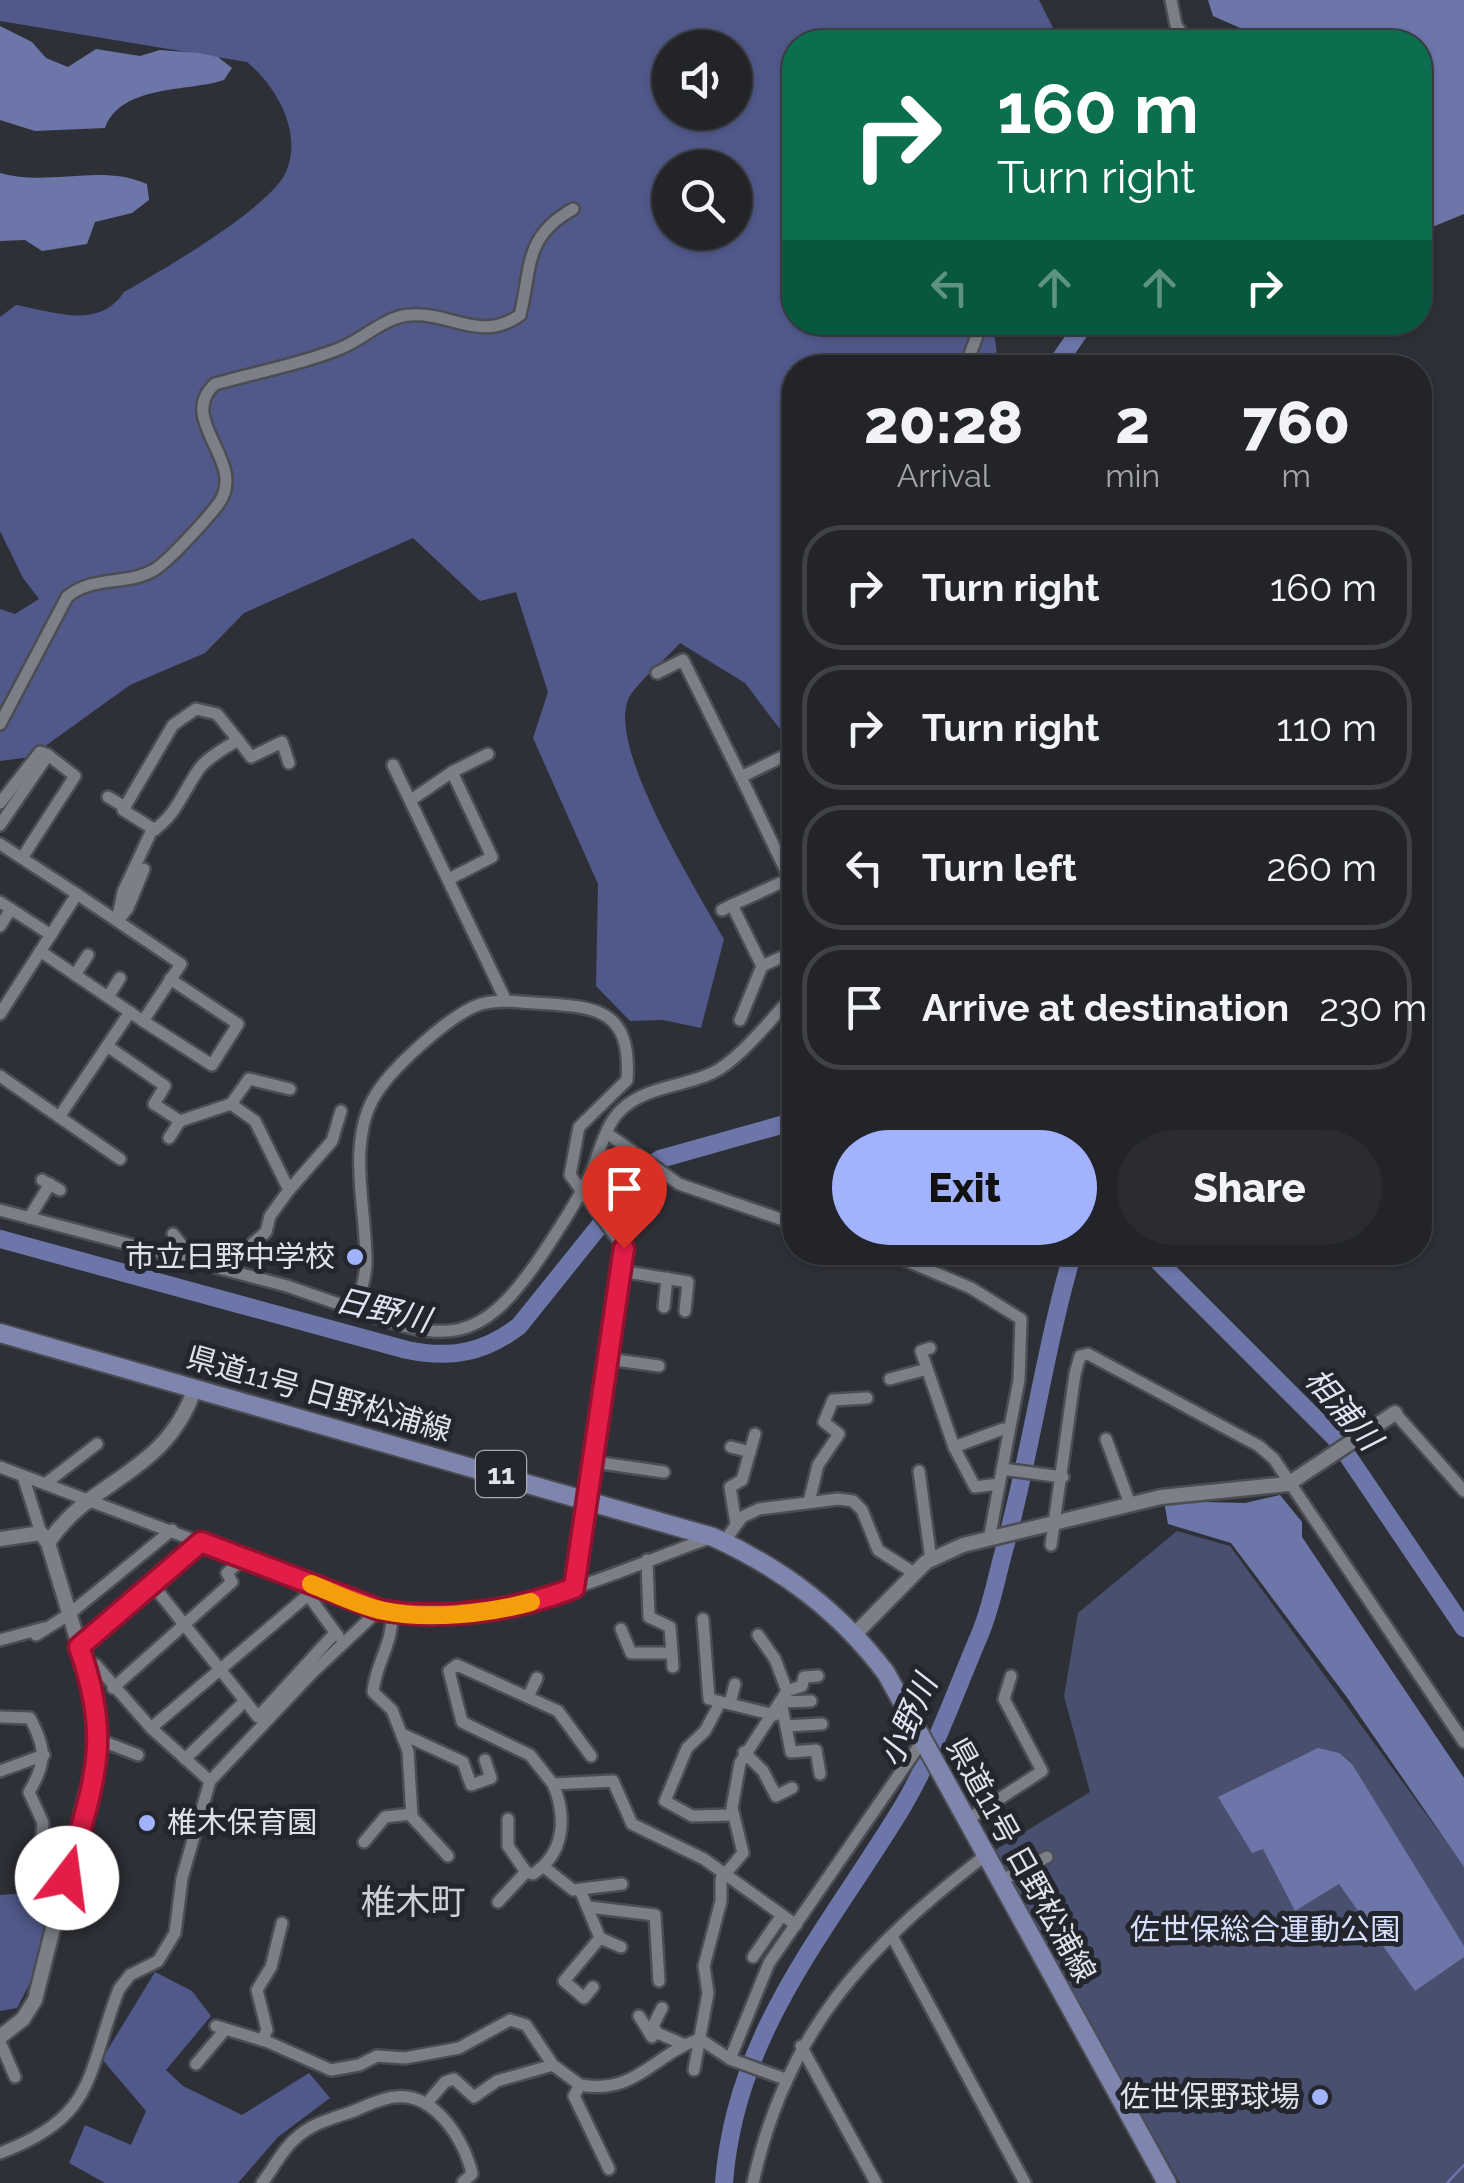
<!DOCTYPE html>
<html lang="en">
<head>
<meta charset="utf-8">
<style>
  :root { --surface:#222429; --page:#2a2c31; --text:#f1f3f6; --muted:#a2a4a8; --line:#3f4146; --accent:#a3b2fd }
  body { margin:0; font-family:Raleway,"Noto Sans JP",sans-serif; background:var(--page); color:var(--text); height:100vh; display:flex; flex-direction:column; font-size:38px; white-space:nowrap }
  * { box-sizing:border-box; margin:0 }
  p { font-size:32px; color:var(--muted) }
  .icon { flex:none; width:55px; height:55px; fill:none; stroke:currentColor; stroke-width:2; stroke-linecap:round; stroke-linejoin:round }
  .map { position:relative; flex:1; overflow:hidden }
  .side { position:absolute; left:782px; top:355px; width:650px; height:910px; display:flex; flex-direction:column; background:var(--surface); border-radius:40px; box-shadow:0 2px 8px #0004,0 0 0 2px var(--line) }
  .side>* { flex:none }
  .top-card { position:absolute; left:782px; top:30px; width:650px; height:305px; border-radius:40px; box-shadow:0 2px 8px #0004,0 0 0 2px var(--line); background:#0b6e4f; color:#fff; overflow:hidden }
  .buttons { position:absolute; left:652px; top:30px; display:grid; gap:20px }
  .buttons a { display:grid; place-items:center; width:100px; height:100px; border-radius:50%; background:var(--surface); box-shadow:0 2px 8px #0004,0 0 0 2px var(--line); font-size:50px }
  .pin { position:absolute; display:grid; place-items:center; width:85px; height:85px; color:#fff; margin:-102px -42px; border-radius:50% 50% 50% 0; rotate:-45deg; box-shadow:0 0 10px #0007 }
  .pin .icon { rotate:45deg }
  .me { position:absolute; width:110px; margin:-55px; rotate:15deg; stroke-linejoin:round; filter:drop-shadow(0 0 8px #0008) }
  .turn { display:flex; align-items:center; gap:35px; height:210px; padding:0 50px; font-size:45px }
  .turn .icon { width:130px; height:130px; stroke-width:2.5 }
  .turn b { display:block; font-size:70px; line-height:85px }
  .lanes { display:flex; align-items:center; height:95px; padding:0 50px; background:#0003; justify-content:center; gap:50px; direction:ltr }
  .lanes .off { opacity:.35 }
  .eta { display:flex; justify-content:space-evenly; align-items:center; height:170px; text-align:center }
  .eta b { font-size:60px; font-weight:800; line-height:70px }
  .cta { display:flex; gap:20px; margin-top:auto; padding:20px 50px }
  .cta a { flex:1; height:115px; border-radius:60px; background:var(--accent); color:#111; font-size:40px; font-weight:800; line-height:115px; text-align:center }
  .cta a+a { background:var(--page); color:var(--text) }
  ul { padding:0; list-style:none }
  li { display:flex; align-items:center; gap:30px; height:125px; margin:0 20px 15px; padding:0 30px; border:5px solid var(--line); border-radius:40px }
  li div { flex:1 }
  li b { display:block; font-size:38px }
  li em { font-style:normal }
  .map>svg:first-child { display:block }
</style>
</head>
<body>
<div class="map">
<svg width="1464" height="2183" viewBox="0 0 1464 2183">
  <rect width="100%" height="100%" fill="#2e3037"/>
  <polygon fill="#494f6e" points="1177,1531 1230,1546 1464,1866 1464,2183 1180,2183 992,1852 1090,1792 1064,1696 1078,1613"/>
  <g fill="#50598a" fill-rule="evenodd">
    <path d="M0,0H1039L1060,42H795V322L993,323L997,355L992,367L795,368V562L789,575L795,591V749L745,683L680,643C668,657 634,685 628,700C608,750 698,892 724,939L701,1028L663,1020L630,1021L596,986L598,884L533,738L548,692L516,592L480,601L413,538L244,613L205,653L130,685L30,757L0,761V609L15,614L39,599L23,578L0,531V317L16,305C55,312 99,330 124,292C161,271 270,208 286,172C303,133 277,87 247,62L0,21ZM670,48H735V112H670ZM670,168H735V232H670Z"/>
    <polygon points="27,1893 28,1909 42,1917 47,1950 17,2008 0,2011 0,1895"/>
    <polygon points="155,1972 192,1991 211,2016 166,2070 183,2086 242,2115 309,2073 330,2098 278,2137 238,2183 105,2183 69,2163 85,2125 131,2145 146,2111 102,2059"/>
  </g>
  <g fill="#6c76a9">
    <polygon points="1208,0 1464,0 1464,214 1420,232 1420,42 1272,42 1213,16"/>
    <path d="M0,26L32,42L46,58L68,67L96,49L140,56L160,50L199,53L218,57L232,68L224,80C189,92 121,84 105,128L35,131L0,120Z"/>
    <path d="M0,173C49,187 101,163 147,184L149,200L132,213L95,222L87,244L42,251L25,240L0,241Z"/>
    <polygon points="1280,1495 1302,1522 1302,1537 1464,1778 1464,1867 1346,1696 1231,1543 1168,1524 1164,1501 1245,1503"/>
    <polygon points="1318,1748 1339,1753 1352,1764 1464,1946 1464,1957 1415,1991 1339,1884 1295,1911 1263,1849 1252,1853 1218,1797"/>
  </g>
  <g fill="none" stroke-linecap="round" stroke-linejoin="round">
    <polyline stroke="#6c76a9" stroke-width="2.5" points="1447,2183 1464,2165"/>
    <g stroke="#6c76a9" stroke-width="18">
      <polyline points="1054,368 1086,322"/>
      <path d="M0,1239L407,1350C450,1359 484,1353 519,1326L646,1168L660,1159L795,1121"/>
      <polyline points="1149,1252 1337,1440 1464,1628"/>
      <path d="M724,2183C735,2032 828,1930 903,1806C934,1753 956,1690 980,1634C991,1608 996,1580 1003,1554C1031,1454 1044,1351 1073,1252"/>
    </g>
    <defs>
      <g id="minor">
        <polyline points="1171,0 1176,25 1188,42"/>
        <polyline points="965,368 982,322"/>
        <polyline points="657,673 683,660 741,777 788,754 795,758"/>
        <path d="M0,724L67,597C93,575 126,586 154,570C169,561 208,518 219,503C248,461 175,420 215,384C257,372 302,364 341,348C363,339 386,316 410,315C451,312 481,343 520,315C532,268 523,237 573,209"/>
        <polyline points="238,740 251,757 282,742 289,763"/>
        <polyline points="393,765 506,1001"/>
        <polyline points="741,777 795,890"/>
        <polyline points="108,797 125,807"/>
        <polyline points="411,800 452,772"/>
        <polyline points="0,803 40,752 48,755"/>
        <polyline points="0,825 48,755 75,776 22,858"/>
        <polyline points="0,844 77,894"/>
        <polyline points="449,879 492,857 452,772 488,754"/>
        <polyline points="0,902 51,935"/>
        <polyline points="732,905 789,879"/>
        <polyline points="722,910 732,905 762,966"/>
        <polyline points="120,918 128,908 144,869"/>
        <path d="M117,921L123,892L151,832C177,815 182,793 199,769C208,757 225,748 238,740L217,714L196,709L173,725L123,810L155,830"/>
        <polyline points="0,926 11,909"/>
        <polyline points="75,975 88,955"/>
        <polyline points="108,997 120,978"/>
        <polyline points="0,1014 77,894 181,964 143,1021 40,951"/>
        <polyline points="740,1020 762,966 795,951"/>
        <polyline points="143,1021 212,1065 238,1024 170,979"/>
        <polyline points="107,1046 165,1086 154,1104 180,1121 169,1138"/>
        <polyline points="0,1076 120,1159"/>
        <polyline points="59,1117 130,1012"/>
        <polyline points="180,1121 231,1104 249,1079 290,1089"/>
        <polyline points="608,1134 679,1184 795,1224"/>
        <polyline points="42,1180 60,1190"/>
        <polyline points="289,1190 332,1141 341,1111"/>
        <path d="M0,1210L287,1286L356,1310C360,1295 365,1280 366,1265C367,1212 347,1147 373,1099C389,1070 450,1014 481,1004C499,999 517,1002 535,1003C593,1007 632,1006 627,1080L579,1127L570,1175L624,1248L574,1588"/>
        <polyline points="29,1218 50,1184"/>
        <polyline points="173,1234 195,1262"/>
        <polyline points="886,1252 971,1288 1021,1319 1019,1380 1009,1432"/>
        <polyline points="223,1269 266,1232 270,1216 289,1190 255,1121 231,1104"/>
        <polyline points="621,1271 688,1282 685,1311"/>
        <polyline points="664,1307 667,1278"/>
        <path d="M356,1310C446,1344 480,1344 537,1262C556,1234 574,1207 589,1177C599,1156 604,1126 621,1110C646,1086 683,1087 712,1073C739,1061 773,1016 795,994"/>
        <polyline points="930,1348 921,1351 954,1447 1003,1429 1009,1432 989,1540"/>
        <polyline points="608,1359 659,1366"/>
        <polyline points="890,1379 927,1369"/>
        <polyline points="1395,1413 1464,1491"/>
        <polyline points="1106,1439 1130,1504"/>
        <polyline points="731,1447 750,1452"/>
        <polyline points="954,1447 975,1487 999,1484"/>
        <polyline points="594,1462 664,1472"/>
        <path d="M0,1467L379,1610C497,1630 604,1576 712,1537"/>
        <polyline points="1002,1469 1063,1477"/>
        <polyline points="919,1471 931,1560"/>
        <polyline points="23,1476 41,1533"/>
        <polyline points="45,1484 97,1444"/>
        <polyline points="809,1502 818,1465 839,1434 824,1422 833,1400 867,1398"/>
        <polyline points="736,1524 730,1487 742,1480 755,1434"/>
        <polyline points="724,1542 742,1517 759,1509 838,1499 853,1501 862,1510 878,1550 914,1573"/>
        <polyline points="1051,1545 1075,1374 1080,1356 1088,1354 1259,1446 1274,1459 1464,1742"/>
        <polyline points="647,1560 649,1617 670,1627 673,1667"/>
        <polyline points="152,1584 258,1717 335,1633"/>
        <polyline points="308,1595 338,1636"/>
        <path d="M392,1612C393,1646 376,1661 373,1692L392,1710L408,1751L412,1817L448,1856"/>
        <polyline points="703,1619 709,1699 775,1715"/>
        <polyline points="621,1629 631,1653 672,1653"/>
        <polyline points="36,1635 68,1615 172,1530"/>
        <polyline points="0,1640 44,1628"/>
        <polyline points="79,1647 201,1542"/>
        <polyline points="84,1660 96,1665 151,1728 210,1781"/>
        <polyline points="113,1688 232,1582 227,1573 244,1558"/>
        <polyline points="787,1691 802,1686 804,1677 818,1676"/>
        <polyline points="528,1697 537,1678"/>
        <polyline points="811,1701 781,1702 791,1752 816,1750 820,1774"/>
        <polyline points="720,1703 705,1731 687,1748 665,1801 692,1816 733,1815"/>
        <polyline points="730,1703 735,1684"/>
        <path d="M0,1717L30,1718C46,1748 47,1762 29,1792L43,1823L36,1903L58,1912"/>
        <polyline points="786,1726 822,1724"/>
        <polyline points="151,1728 308,1595 298,1579"/>
        <polyline points="402,1734 463,1762 471,1785 491,1778 485,1760"/>
        <polyline points="100,1740 138,1755"/>
        <polyline points="744,1752 763,1771 776,1796 792,1788"/>
        <polyline points="591,1756 558,1711 457,1665 449,1671 462,1722 530,1755 553,1784 613,1781 632,1824 704,1859 796,1925"/>
        <polyline points="185,1759 245,1701"/>
        <polyline points="0,1771 44,1755"/>
        <polyline points="508,1819 508,1846 526,1872"/>
        <polyline points="967,1820 1042,1771 1004,1699 1011,1676"/>
        <polyline points="364,1842 385,1817 412,1814"/>
        <polyline points="544,1867 573,1890 622,1884"/>
        <polyline points="1000,1881 1047,1857"/>
        <polyline points="65,1884 103,1903"/>
        <polyline points="580,1890 600,1938 564,1981 584,1998 593,1987"/>
        <path d="M498,1902L526,1872L533,1874C565,1853 567,1817 553,1784"/>
        <polyline points="589,1907 655,1915 659,1981"/>
        <polyline points="892,1936 1025,2183"/>
        <polyline points="600,1938 621,1947"/>
        <polyline points="753,1957 782,1915"/>
        <polyline points="662,2008 653,2026 657,2033 683,2044"/>
        <polyline points="639,2016 652,2037"/>
        <polyline points="216,2026 268,2042 331,2070 359,2065 377,2056 405,2058 459,2048 510,2020 526,2025 553,2065 580,2085"/>
        <polyline points="262,2040 267,2030 257,1990 271,1967 282,1923"/>
        <polyline points="0,2042 15,2077"/>
        <polyline points="801,2046 876,2183"/>
        <polyline points="730,2059 769,1963 923,1740"/>
        <polyline points="196,2064 224,2031"/>
        <polyline points="694,2070 708,1993 704,1966 721,1901 721,1879 743,1853 732,1808 740,1763 787,1691 775,1659 758,1635"/>
        <polyline points="426,2104 445,2082 454,2079 474,2097 497,2081 553,2065"/>
        <path d="M0,2153C97,2117 86,2075 119,1989L130,1975L158,1961L175,1933L182,1878L210,1781L312,1673L379,1610"/>
        <path d="M609,2169L574,2096L580,2085C637,2095 653,2054 700,2039L730,2059L785,2079"/>
        <path d="M262,2183C273,2169 282,2150 295,2139C311,2124 330,2119 351,2112C364,2107 381,2098 395,2097C435,2092 465,2141 472,2174L463,2182"/>
        <path d="M753,2183C786,2031 866,1947 986,1855"/>
      </g>
      <g id="tertiary">
        <polyline points="0,1539 41,1533 48,1543 96,1702 100,1740 35,2000 23,2019 0,2037"/>
        <path d="M48,1543C91,1477 164,1477 195,1388"/>
        <polyline points="856,1633 926,1562 963,1545 1161,1497 1288,1484 1395,1413"/>
      </g>
      <path id="primary" d="M0,1333L713,1537C783,1569 839,1611 886,1673L1167,2183"/>
    </defs>
    <use href="#minor" stroke="#4b4d52" stroke-width="16"/>
    <use href="#tertiary" stroke="#4b4d52" stroke-width="19"/>
    <use href="#primary" stroke="#4b4d52" stroke-width="22"/>
    <use href="#minor" stroke="#7d7f88" stroke-width="11"/>
    <use href="#tertiary" stroke="#7d7f88" stroke-width="14"/>
    <use href="#primary" stroke="#7e86af" stroke-width="18"/>
  </g>
  <g fill="none" stroke-linecap="round" stroke-linejoin="round">
    <defs>
      <path id="route" d="M67,1878C92,1784 114,1745 79,1647L201,1542L380,1610C444,1621 514,1611 574,1588L624,1248"/>
    </defs>
    <use href="#route" stroke="#92132f" stroke-width="25"/>
    <use href="#route" stroke="#e11d48" stroke-width="18"/>
    <path stroke="#f59e0b" stroke-width="18" d="M311,1584C334,1593 359,1606 384,1611C428,1620 487,1614 531,1602"/>
  </g>
  <g fill="#a3b2fd" stroke="#24262d" stroke-width="4">
    <circle cx="355" cy="1257" r="10"/>
    <circle cx="147" cy="1823" r="10"/>
    <circle cx="1320" cy="2097" r="10"/>
  </g>
  <g text-anchor="middle" stroke-width="10" stroke-linejoin="round" paint-order="stroke">
    <rect fill="#24262d" stroke="#a8aaaf" stroke-width="2.5" x="476" y="1451" width="50" height="46" rx="8"/>
    <g font-size="28" font-weight="bold" fill="#e0e2e7">
      <text x="501" y="1484">11</text>
    </g>
    <g font-size="30" fill="#e0e2e7" stroke="#24262d" text-anchor="end">
      <text x="335" y="1267">市立日野中学校</text>
      <text x="167" y="1833" text-anchor="start">椎木保育園</text>
      <text x="1300" y="2107">佐世保野球場</text>
    </g>
    <g font-size="30" fill="#e0e2e7" stroke="#24262d">
      <text transform="translate(319 1394) rotate(16)" y="10">県道11号 日野松浦線</text>
      <text transform="translate(1021 1860) rotate(61)" y="10">県道11号 日野松浦線</text>
    </g>
    <g font-size="30" fill="#d7dffe" stroke="#24262d">
      <text x="1265" y="1940">佐世保総合運動公園</text>
    </g>
    <g font-size="32" font-style="italic" fill="#dfe3f2" stroke="#24262d">
      <text transform="translate(383 1310) rotate(13)" y="11">日野川</text>
      <text transform="translate(1343 1409) rotate(49)" y="11">相浦川</text>
      <text transform="translate(908 1721) rotate(-66)" y="11">小野川</text>
    </g>
    <g font-size="35" fill="#cdd0d9" stroke="#24262d">
      <text x="413" y="1914">椎木町</text>
    </g>
  </g>
</svg>
<div class="buttons">
<a><svg class="icon" aria-label="sound" viewBox="0 0 24 24"><path d="M4 9h4l5-4v14l-5-4H4zM17 9q2 3 0 6"/></svg></a>
<a><svg class="icon" aria-label="search" viewBox="0 0 24 24"><circle cx="10" cy="10" r="6"/><path d="M15 15l6 6"/></svg></a>
</div>
<div class="pin" style="left:624px;top:1248px;background:#d93025"><svg class="icon" aria-label="arrive" viewBox="0 0 24 24"><path d="M6 21V4h12l-3 4 3 4H6"/></svg></div>
<svg class="me" style="left:67px;top:1878px" viewBox="-20 -20 40 40"><circle r="19" fill="#fff"/><path d="M0-13L10 11 0 6-10 11z" fill="#e11d48"/></svg>
<div class="top-card">
<div class="turn"><svg class="icon" aria-label="right" viewBox="0 0 24 24"><path d="M7 20v-9h11M14 6l5 5-5 5"/></svg><div><b>160 m</b>Turn right</div></div>
<div class="lanes"><svg class="icon off" aria-label="left" viewBox="0 0 24 24"><path d="M17 20v-9H6M10 6l-5 5 5 5"/></svg><svg class="icon off" aria-label="ahead" viewBox="0 0 24 24"><path d="M12 20V5M6 11l6-6 6 6"/></svg><svg class="icon off" aria-label="ahead" viewBox="0 0 24 24"><path d="M12 20V5M6 11l6-6 6 6"/></svg><svg class="icon" aria-label="right" viewBox="0 0 24 24"><path d="M7 20v-9h11M14 6l5 5-5 5"/></svg></div>
</div>
<section class="side">
<div class="eta">
<div><b>20:28</b><p>Arrival</p></div>
<div><b>2</b><p>min</p></div>
<div><b>760</b><p>m</p></div>
</div>
<ul>
<li><svg class="icon" aria-label="right" viewBox="0 0 24 24"><path d="M7 20v-9h11M14 6l5 5-5 5"/></svg><div><b>Turn right</b></div><em>160 m</em></li>
<li><svg class="icon" aria-label="right" viewBox="0 0 24 24"><path d="M7 20v-9h11M14 6l5 5-5 5"/></svg><div><b>Turn right</b></div><em>110 m</em></li>
<li><svg class="icon" aria-label="left" viewBox="0 0 24 24"><path d="M17 20v-9H6M10 6l-5 5 5 5"/></svg><div><b>Turn left</b></div><em>260 m</em></li>
<li><svg class="icon" aria-label="arrive" viewBox="0 0 24 24"><path d="M6 21V4h12l-3 4 3 4H6"/></svg><div><b>Arrive at destination</b></div><em>230 m</em></li>
</ul>
<div class="cta"><a>Exit</a><a>Share</a></div>
</section>
</div>
</body>
</html>
